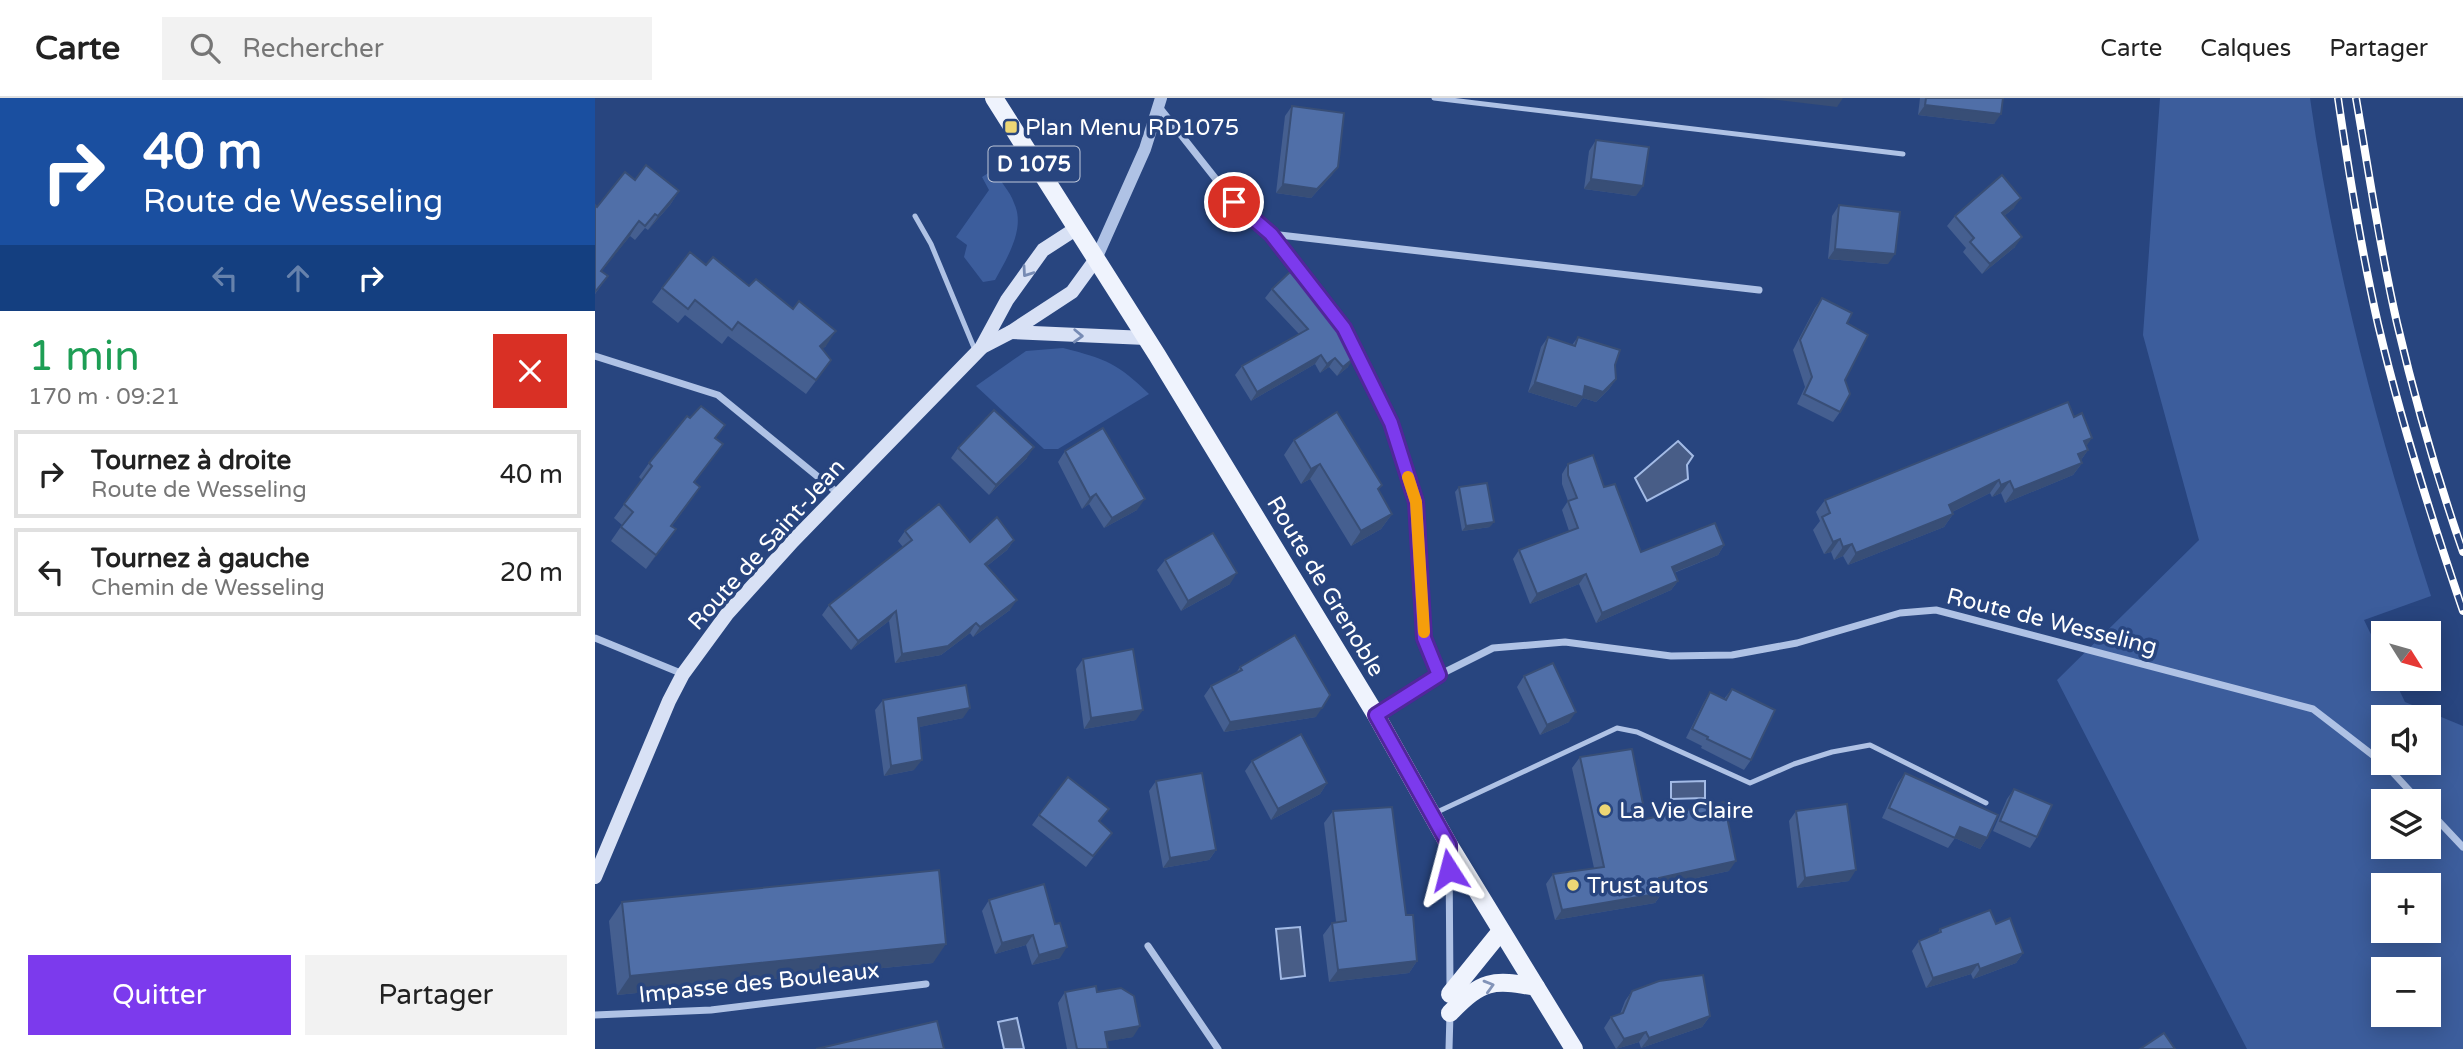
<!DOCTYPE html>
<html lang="fr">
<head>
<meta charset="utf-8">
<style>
  :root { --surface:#fff; --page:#f2f2f2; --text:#222; --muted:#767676; --line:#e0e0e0; --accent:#7c3aed }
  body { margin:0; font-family:"Varela Round",sans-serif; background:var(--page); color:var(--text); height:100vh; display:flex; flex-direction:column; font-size:26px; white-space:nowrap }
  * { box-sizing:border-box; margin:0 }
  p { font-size:23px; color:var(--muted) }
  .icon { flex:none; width:38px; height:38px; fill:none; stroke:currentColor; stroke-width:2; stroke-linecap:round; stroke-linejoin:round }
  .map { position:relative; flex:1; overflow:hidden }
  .side { display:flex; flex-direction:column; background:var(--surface); width:595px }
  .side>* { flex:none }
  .banner { background:#1a4fa0; color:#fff; overflow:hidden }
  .needle { width:46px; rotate:127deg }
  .buttons { position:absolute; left:1776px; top:523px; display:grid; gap:14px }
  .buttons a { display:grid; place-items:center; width:70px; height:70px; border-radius:0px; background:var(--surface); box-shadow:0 4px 18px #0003; font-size:35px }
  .pin { position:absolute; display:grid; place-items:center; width:60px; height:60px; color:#fff; margin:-30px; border:4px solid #fff; border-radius:50%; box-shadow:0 2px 7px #0007 }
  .me { position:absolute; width:77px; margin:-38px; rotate:351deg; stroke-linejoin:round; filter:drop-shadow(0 0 5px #0008) }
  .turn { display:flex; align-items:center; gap:24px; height:147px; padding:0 28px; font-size:32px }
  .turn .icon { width:91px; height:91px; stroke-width:2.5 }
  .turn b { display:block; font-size:49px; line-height:60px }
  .lanes { display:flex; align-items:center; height:66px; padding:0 28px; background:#0003; justify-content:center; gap:35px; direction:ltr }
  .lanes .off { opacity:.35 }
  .round { display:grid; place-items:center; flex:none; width:74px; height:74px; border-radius:0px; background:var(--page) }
  .headline { display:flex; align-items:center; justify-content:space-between; height:119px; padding:0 28px }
  h1 { font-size:42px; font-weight:600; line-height:52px; color:#1e9e55 }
  .cta { display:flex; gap:14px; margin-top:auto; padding:14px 28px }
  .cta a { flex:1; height:80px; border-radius:0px; background:var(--accent); color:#fff; font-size:28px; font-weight:600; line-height:80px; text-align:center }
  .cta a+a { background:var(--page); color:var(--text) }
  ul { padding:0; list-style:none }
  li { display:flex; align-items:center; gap:21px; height:88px; margin:0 14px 10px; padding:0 14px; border:4px solid var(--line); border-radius:0px }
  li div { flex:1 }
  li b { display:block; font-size:26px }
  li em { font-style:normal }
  header { display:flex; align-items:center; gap:42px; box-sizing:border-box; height:98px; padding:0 35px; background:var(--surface); border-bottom:2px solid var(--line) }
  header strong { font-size:33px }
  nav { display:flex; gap:38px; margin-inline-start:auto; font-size:24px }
  .search { width:490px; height:63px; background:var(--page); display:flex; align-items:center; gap:18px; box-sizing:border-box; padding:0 24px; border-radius:0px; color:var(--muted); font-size:26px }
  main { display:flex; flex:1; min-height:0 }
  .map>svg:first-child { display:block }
</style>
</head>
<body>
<header>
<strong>Carte</strong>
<div class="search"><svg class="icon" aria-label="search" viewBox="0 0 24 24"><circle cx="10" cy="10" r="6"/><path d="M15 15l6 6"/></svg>Rechercher</div>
<nav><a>Carte</a><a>Calques</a><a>Partager</a></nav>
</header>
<main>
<section class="side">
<div class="banner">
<div class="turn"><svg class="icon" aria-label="right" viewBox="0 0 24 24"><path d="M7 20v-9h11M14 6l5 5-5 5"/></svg><div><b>40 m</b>Route de Wesseling</div></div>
<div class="lanes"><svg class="icon off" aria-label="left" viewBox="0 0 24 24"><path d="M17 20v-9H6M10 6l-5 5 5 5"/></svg><svg class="icon off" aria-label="ahead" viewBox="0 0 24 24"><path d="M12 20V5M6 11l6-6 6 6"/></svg><svg class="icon" aria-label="right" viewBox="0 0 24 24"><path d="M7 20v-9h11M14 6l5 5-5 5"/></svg></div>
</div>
<div class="headline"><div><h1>1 min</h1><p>170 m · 09:21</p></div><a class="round" style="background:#d93025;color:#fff"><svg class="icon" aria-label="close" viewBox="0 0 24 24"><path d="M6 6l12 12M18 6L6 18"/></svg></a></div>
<ul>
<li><svg class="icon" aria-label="right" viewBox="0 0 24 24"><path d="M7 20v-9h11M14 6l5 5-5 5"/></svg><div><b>Tournez à droite</b><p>Route de Wesseling</p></div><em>40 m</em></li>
<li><svg class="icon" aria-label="left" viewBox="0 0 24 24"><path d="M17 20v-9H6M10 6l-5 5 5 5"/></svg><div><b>Tournez à gauche</b><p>Chemin de Wesseling</p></div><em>20 m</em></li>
</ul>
<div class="cta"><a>Quitter</a><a>Partager</a></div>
</section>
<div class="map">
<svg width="1868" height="951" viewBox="0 0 1868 951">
  <rect width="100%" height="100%" fill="#28457f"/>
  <g fill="#3c5d9c" fill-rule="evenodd">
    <path d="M1565,0H1715C1739,170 1783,335 1836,498L1769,522L1788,561V581H1799L1810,604L1868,628V951H1652L1462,582L1604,442L1548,237ZM1788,620H1834V665H1788ZM1788,704H1834V749H1788ZM1788,788H1834V833H1788ZM1788,872H1834V917H1788Z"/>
    <path d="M398,72C405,83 415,93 419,105C431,130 412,160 400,182L388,184L369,159L372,147L361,139L394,92L387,79Z"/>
    <path d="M468,250C511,261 522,265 554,296L463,351H449L381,288L431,253Z"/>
  </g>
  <g fill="#485d87" stroke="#a3bbe6" stroke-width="2">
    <polygon points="1083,343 1098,358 1092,367 1093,381 1052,403 1040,380"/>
    <polygon points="1110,683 1110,700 1076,701 1076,684"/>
    <polygon points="705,829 710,878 686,881 681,831"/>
    <polygon points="422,920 429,951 409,951 403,924"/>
  </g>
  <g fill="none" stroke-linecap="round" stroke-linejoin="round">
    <g stroke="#afc2e5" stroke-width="5">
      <polyline points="839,0 1308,56"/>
      <polyline points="320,118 336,146 380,252"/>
      <polyline points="840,715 1022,630 1042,634 1155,685 1199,666 1237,654 1275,647 1391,705"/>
    </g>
    <g stroke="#afc2e5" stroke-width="7">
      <polyline points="564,9 639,104 676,136 749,230 796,325 821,404 829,540 844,577"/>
      <polyline points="676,136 1164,192"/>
      <polyline points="0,258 123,297 244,396"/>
      <polyline points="0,540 88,576"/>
      <polyline points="781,617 844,577 898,550 970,544 1076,558 1137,557 1202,545 1305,515 1341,512 1718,611 1788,665"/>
      <polyline points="1789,665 1825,704"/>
      <polyline points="1834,713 1868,749"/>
      <polyline points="854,755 855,890"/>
      <polyline points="553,848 623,951"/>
      <polyline points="0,917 116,912 331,886"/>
      <polyline points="854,951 855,916"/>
    </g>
    <polyline stroke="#afc2e5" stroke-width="12" points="501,161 550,51 566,0"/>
    <g stroke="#d8e1f5" stroke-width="14">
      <polyline points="416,234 551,240"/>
      <polyline points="387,249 416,234 477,194 501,161"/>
      <polyline points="0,779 74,603 88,576 132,516 198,443 386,250 412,202 448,152 482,130"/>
    </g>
    <g stroke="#eff3fd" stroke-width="18">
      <polyline points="399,0 562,257 781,617 854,747 979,951"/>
      <polyline points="855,896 906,833"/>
      <path d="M855,915C887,882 897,881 941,889"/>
    </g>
    <defs>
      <g id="rail">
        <path d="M1743,0C1754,76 1766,151 1783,226C1806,324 1836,419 1868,513"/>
        <path d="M1761,0C1774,75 1785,151 1802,225C1820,302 1842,379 1868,454"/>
      </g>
    </defs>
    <use href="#rail" stroke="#fff" stroke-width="8"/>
    <use href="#rail" stroke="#28457f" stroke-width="5" stroke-dasharray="16" stroke-linecap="butt"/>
  </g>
  <g fill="#455f90">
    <polygon points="1325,0 1408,0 1399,26 1323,17"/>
    <polygon points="697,8 743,69 736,78 716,100 681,95 690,18"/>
    <polygon points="1001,42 1041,98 989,91 994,53"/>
    <polygon points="40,82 84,93 75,107 53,132 50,130 40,142 35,138 6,173 13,178 0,196 0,107 2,109"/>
    <polygon points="1244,107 1293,166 1233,161 1237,118"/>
    <polygon points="1419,110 1409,118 1420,149 1387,176 1368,154 1371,150 1352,128 1360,118"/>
    <polygon points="111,167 154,188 231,248 227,251 226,276 211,296 133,238 127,246 90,217 83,225 57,204 67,190"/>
    <polygon points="677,191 753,269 742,278 734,269 725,275 720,266 656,303 640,277 647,268 704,236 670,200"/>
    <polygon points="1227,200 1252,225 1250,282 1245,314 1238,324 1202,306 1210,289 1198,252 1220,210"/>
    <polygon points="953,239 977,247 983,239 1020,267 1021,281 1014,291 1001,304 988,300 981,309 933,294 946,249"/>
    <polygon points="121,340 128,346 99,385 95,403 77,428 81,431 51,471 16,443 27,427 19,420 47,382 44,379 54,365"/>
    <polygon points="699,342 797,416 786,431 756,448 715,381 706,386 689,357"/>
    <polygon points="1491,348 1493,352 1486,362 1487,365 1478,377 1410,405 1406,395 1397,399 1395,395 1357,414 1358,416 1349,429 1253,467 1248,458 1239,462 1236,454 1229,456 1218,432 1225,423 1221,414 1230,402"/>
    <polygon points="363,350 432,360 394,397 356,360"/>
    <polygon points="470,353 542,412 509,430 494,406 487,411 463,364"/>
    <polygon points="973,366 1009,389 1046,454 1129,447 1123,457 1079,475 1083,483 1076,492 1001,525 984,486 935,506 918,461 924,452 974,433 967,412 973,403 967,386 967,376"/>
    <polygon points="864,389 895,429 867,433 860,394"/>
    <polygon points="310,433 375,444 419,442 412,452 392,468 415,512 378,539 375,535 346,557 300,565 294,523 256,552 227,517 234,507 308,449 303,443"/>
    <polygon points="570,462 635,486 586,513 562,472"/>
    <polygon points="488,561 541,622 489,631 481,571"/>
    <polygon points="645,569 721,619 629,634 609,598 616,588 641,575"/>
    <polygon points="929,578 974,624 945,637 922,589"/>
    <polygon points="1137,591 1156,662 1149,672 1106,650 1107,648 1091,640 1109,604 1115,594 1129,601"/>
    <polygon points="288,602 368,620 324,629 319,672 289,678 280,612"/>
    <polygon points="985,659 1051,721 1134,773 1065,788 1067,795 1060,805 960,822 951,786 958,776 999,770 977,670"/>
    <polygon points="657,663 732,685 725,696 676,722 650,673"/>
    <polygon points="1310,675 1392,740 1385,751 1360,740 1353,750 1287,720 1303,685"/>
    <polygon points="561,683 621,752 614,762 568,770 554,693"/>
    <polygon points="1419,691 1442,739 1435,750 1398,733 1412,701"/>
    <polygon points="738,713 811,817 822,863 814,875 734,884 728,837 737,825 741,824 729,725"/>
    <polygon points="1201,713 1254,783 1202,790 1194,723"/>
    <polygon points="444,717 509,745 491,769 437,727"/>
    <polygon points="449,786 465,860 437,867 431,847 400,856 387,813 394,802"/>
    <polygon points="27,804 338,865 22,897 14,823"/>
    <polygon points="1401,826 1428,855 1421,865 1378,881 1376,876 1331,890 1317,853 1324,843 1342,836 1345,831"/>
    <polygon points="1037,893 1115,918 1107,929 1046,950 1044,944 1021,951 1009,930 1016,919 1025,916 1030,903"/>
    <polygon points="470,894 502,894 538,939 511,943 513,951 472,951 463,905"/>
  </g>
  <g fill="#384e76">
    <polygon points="1166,0 1248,0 1242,9"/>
    <polygon points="1330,7 1406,16 1399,26 1323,17"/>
    <polygon points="743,69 736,78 716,100 681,95 688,86"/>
    <polygon points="996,81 1048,88 1041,98 989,91"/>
    <polygon points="84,93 75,107 53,132 63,118"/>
    <polygon points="1426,100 1419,110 1399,126 1407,115"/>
    <polygon points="44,123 35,138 0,182 6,173"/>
    <polygon points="1427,139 1420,149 1387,176 1395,166"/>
    <polygon points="1240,151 1300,156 1293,166 1233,161"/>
    <polygon points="241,233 231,248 215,263 225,248"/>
    <polygon points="726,257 720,266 656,303 662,294"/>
    <polygon points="740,260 734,269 725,275 732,266"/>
    <polygon points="759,260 753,269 742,278 748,269"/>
    <polygon points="1021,281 1014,291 1001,304 988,300 981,309 933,294 940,284 990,288"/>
    <polygon points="1497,340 1488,353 1489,343"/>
    <polygon points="439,349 432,360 394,397 401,387"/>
    <polygon points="1493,352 1484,365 1483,356"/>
    <polygon points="1487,365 1478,377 1410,405 1419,392"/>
    <polygon points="725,366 715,381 706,386 716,371"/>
    <polygon points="1404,382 1395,395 1345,420 1354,407"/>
    <polygon points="1415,383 1406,395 1397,399 1406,387"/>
    <polygon points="501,396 494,406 487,411 495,400"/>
    <polygon points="550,401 542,412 509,430 517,420"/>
    <polygon points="797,416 786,431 756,448 766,433"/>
    <polygon points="1358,416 1349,429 1253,467 1261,455"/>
    <polygon points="899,424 895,429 867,433 871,428"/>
    <polygon points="81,431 71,445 51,471 61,457"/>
    <polygon points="1245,441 1236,454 1229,456 1238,444"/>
    <polygon points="419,442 412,452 383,475 390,466"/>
    <polygon points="1257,446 1248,458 1239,462 1248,449"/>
    <polygon points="1129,447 1123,457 1070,478 1077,469"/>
    <polygon points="642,475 635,486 586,513 593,503"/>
    <polygon points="991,476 984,486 935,506 942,496"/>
    <polygon points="1083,483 1076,492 1001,525 1007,515"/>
    <polygon points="422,502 415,512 378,539 385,529"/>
    <polygon points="301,513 294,523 256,552 263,543"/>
    <polygon points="381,525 375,535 346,557 300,565 307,556"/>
    <polygon points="375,610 368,620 315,631 323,620"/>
    <polygon points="727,610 721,619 629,634 635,624"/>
    <polygon points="548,612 541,622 489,631 496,620"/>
    <polygon points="981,614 974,624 945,637 952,627"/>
    <polygon points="327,662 319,672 289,678 296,668"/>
    <polygon points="732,685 725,696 676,722 683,711"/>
    <polygon points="1365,729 1392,740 1385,751 1360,740"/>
    <polygon points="621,752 614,762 568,770 575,760"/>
    <polygon points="1141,763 1134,773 1056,790 1064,780"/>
    <polygon points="1261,772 1254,783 1202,790 1210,780"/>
    <polygon points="1067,795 1060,805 960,822 967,812"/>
    <polygon points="438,837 431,847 400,856 407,845"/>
    <polygon points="351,846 338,865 22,897 35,878"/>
    <polygon points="472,849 465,860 437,867 444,857"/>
    <polygon points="1428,855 1421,865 1378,881 1385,871"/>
    <polygon points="822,863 814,875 734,884 743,872"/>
    <polygon points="1383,866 1376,876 1331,890 1338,880"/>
    <polygon points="1115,918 1107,929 1046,950 1054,940"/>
    <polygon points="545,928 538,939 503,945 510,934"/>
    <polygon points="1051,934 1044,944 1021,951 1029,941"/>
  </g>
  <g fill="#506fa8" stroke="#384e76" stroke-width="2">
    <polygon points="1331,0 1408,0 1406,16 1330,7"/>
    <polygon points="697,8 749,15 743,69 722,91 688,86"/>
    <polygon points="1001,42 1054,49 1048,88 996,81"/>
    <polygon points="51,67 84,93 63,118 60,116 50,128 44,123 6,173 13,178 0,194 0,107 2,109 30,74 40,82"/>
    <polygon points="1407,77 1426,100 1407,115 1427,139 1395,166 1375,144 1379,140 1360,118"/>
    <polygon points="1244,107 1305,114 1300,156 1240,151"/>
    <polygon points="95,154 111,167 118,159 154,188 161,181 198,211 204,203 241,233 225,248 236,262 221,282 143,224 137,232 100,202 93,211 67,190"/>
    <polygon points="695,174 725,206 759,260 748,269 740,260 732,266 726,257 662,294 647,268 713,231 677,191"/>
    <polygon points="1227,200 1257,215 1252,225 1273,237 1250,282 1255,296 1245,314 1209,296 1217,279 1205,242"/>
    <polygon points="953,239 980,248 983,239 1025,252 1020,267 1021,281 1008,294 990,288 988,299 940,284"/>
    <polygon points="1473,304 1479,319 1487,315 1497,340 1489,343 1493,352 1483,356 1487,365 1419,392 1415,383 1406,387 1404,382 1354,407 1358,416 1261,455 1257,446 1248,449 1245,441 1238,444 1227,419 1235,415 1230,402"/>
    <polygon points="106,308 130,327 120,340 128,346 99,384 105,389 76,428 81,431 61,457 26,429 38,414 29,406 57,368 54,365 92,318 95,320"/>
    <polygon points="399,312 439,349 401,387 363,350"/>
    <polygon points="742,314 787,387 783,391 797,416 766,433 725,366 716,371 699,342"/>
    <polygon points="508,330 550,401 517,420 501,396 495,400 470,353"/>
    <polygon points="998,357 1009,389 1020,386 1046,454 1120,425 1129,447 1077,469 1083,483 1007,515 991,476 942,496 924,452 983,430 973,403 982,400 973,377 973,366"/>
    <polygon points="892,385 899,424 871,428 864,389"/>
    <polygon points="344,406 375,444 402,419 419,442 390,466 422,502 385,529 381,525 353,548 307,556 301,513 263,543 234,507 317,442 310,433"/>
    <polygon points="618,435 642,475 593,503 570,462"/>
    <polygon points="700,537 735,597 727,610 635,624 616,588 647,572 645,569"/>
    <polygon points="538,551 548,612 496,620 488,561"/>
    <polygon points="958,565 981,614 952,627 929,578"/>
    <polygon points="371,587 375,610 323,620 327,662 296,668 288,602"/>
    <polygon points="1137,591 1180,612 1156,662 1112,641 1113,639 1097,631 1115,594 1131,602"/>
    <polygon points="706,636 732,685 683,711 657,663"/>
    <polygon points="1037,651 1051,721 1129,704 1141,763 1064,780 1067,795 967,812 958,776 1009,769 985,659"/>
    <polygon points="607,675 621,752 575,760 561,683"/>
    <polygon points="1310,675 1403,717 1392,740 1365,729 1360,740 1294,710"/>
    <polygon points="473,679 514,711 504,723 517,735 498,758 444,717"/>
    <polygon points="1419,691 1457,707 1442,739 1405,723"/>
    <polygon points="1252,706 1261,772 1210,780 1201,713"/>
    <polygon points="797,709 811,817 818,817 822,863 743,872 737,825 751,823 738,713"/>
    <polygon points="344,772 351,846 35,878 27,804"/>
    <polygon points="449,786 460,826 465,825 472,849 444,857 438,837 407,845 394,802"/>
    <polygon points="1395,812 1401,826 1415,820 1428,855 1385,871 1383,866 1338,880 1324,843 1346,834 1345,831"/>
    <polygon points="1108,877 1115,918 1054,940 1051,934 1029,941 1016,919 1028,915 1037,893 1064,883"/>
    <polygon points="501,888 502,894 526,890 539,898 545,928 510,934 513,951 482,951 470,894"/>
    <polygon points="342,923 349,951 221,951"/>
    <polygon points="1569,935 1580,951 1545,951"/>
  </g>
  <defs><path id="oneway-chevron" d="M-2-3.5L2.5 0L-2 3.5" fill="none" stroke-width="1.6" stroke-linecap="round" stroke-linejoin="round" transform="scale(1.75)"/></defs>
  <g stroke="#778bb4">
    <use href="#oneway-chevron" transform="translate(432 174) rotate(125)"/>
    <use href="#oneway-chevron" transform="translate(483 238) rotate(2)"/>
  </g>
  <use stroke="#8293b8" href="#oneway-chevron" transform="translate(894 888) rotate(-16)"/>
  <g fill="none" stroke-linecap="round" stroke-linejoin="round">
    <defs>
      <polyline id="route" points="639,104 676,136 749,230 796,325 821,404 829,540 844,577 781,617 854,747 854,772"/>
    </defs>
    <use href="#route" stroke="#51269a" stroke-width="18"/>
    <use href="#route" stroke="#7c3aed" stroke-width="12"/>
    <polyline stroke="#f59e0b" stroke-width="12" points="813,379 821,404 829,534"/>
  </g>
  <g fill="#edd675" stroke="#28457f" stroke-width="2.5">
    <rect x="409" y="22" width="14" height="14" rx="3.5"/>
    <circle cx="1010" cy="712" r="7"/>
    <circle cx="978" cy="787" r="7"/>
  </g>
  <g text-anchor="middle" stroke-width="7" stroke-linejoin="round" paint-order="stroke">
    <rect fill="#28457f" stroke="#bec7d9" stroke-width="2" x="393.5" y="48.5" width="91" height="35" rx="5"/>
    <g font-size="21" font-weight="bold" fill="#fff">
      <text x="439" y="73">D 1075</text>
    </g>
    <g font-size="23" fill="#fff" stroke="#28457f" text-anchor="start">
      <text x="430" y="37">Plan Menu RD1075</text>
      <text x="1024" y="720">La Vie Claire</text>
      <text x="992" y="795">Trust autos</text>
    </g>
    <g font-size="23" fill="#fff" stroke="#28457f">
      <text transform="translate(171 446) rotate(-48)" y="8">Route de Saint-Jean</text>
      <text transform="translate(731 488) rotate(59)" y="8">Route de Grenoble</text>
      <text transform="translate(1457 523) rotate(14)" y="8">Route de Wesseling</text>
      <text transform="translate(164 884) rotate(-6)" y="8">Impasse des Bouleaux</text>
    </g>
  </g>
</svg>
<div class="buttons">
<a><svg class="needle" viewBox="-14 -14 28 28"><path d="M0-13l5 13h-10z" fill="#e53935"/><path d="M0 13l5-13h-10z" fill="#767676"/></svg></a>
<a><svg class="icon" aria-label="sound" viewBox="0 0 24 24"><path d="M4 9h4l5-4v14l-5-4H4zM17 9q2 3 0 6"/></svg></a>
<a><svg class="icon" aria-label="layers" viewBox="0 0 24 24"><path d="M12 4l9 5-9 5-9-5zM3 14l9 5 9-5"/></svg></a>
<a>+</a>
<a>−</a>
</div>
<div class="pin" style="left:639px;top:104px;background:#d93025"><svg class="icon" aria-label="arrive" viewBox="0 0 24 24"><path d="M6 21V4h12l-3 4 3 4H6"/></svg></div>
<svg class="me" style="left:854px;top:772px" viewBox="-20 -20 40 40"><path d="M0-17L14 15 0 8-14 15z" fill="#7c3aed" stroke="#fff" stroke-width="4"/></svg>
</div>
</main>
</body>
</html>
